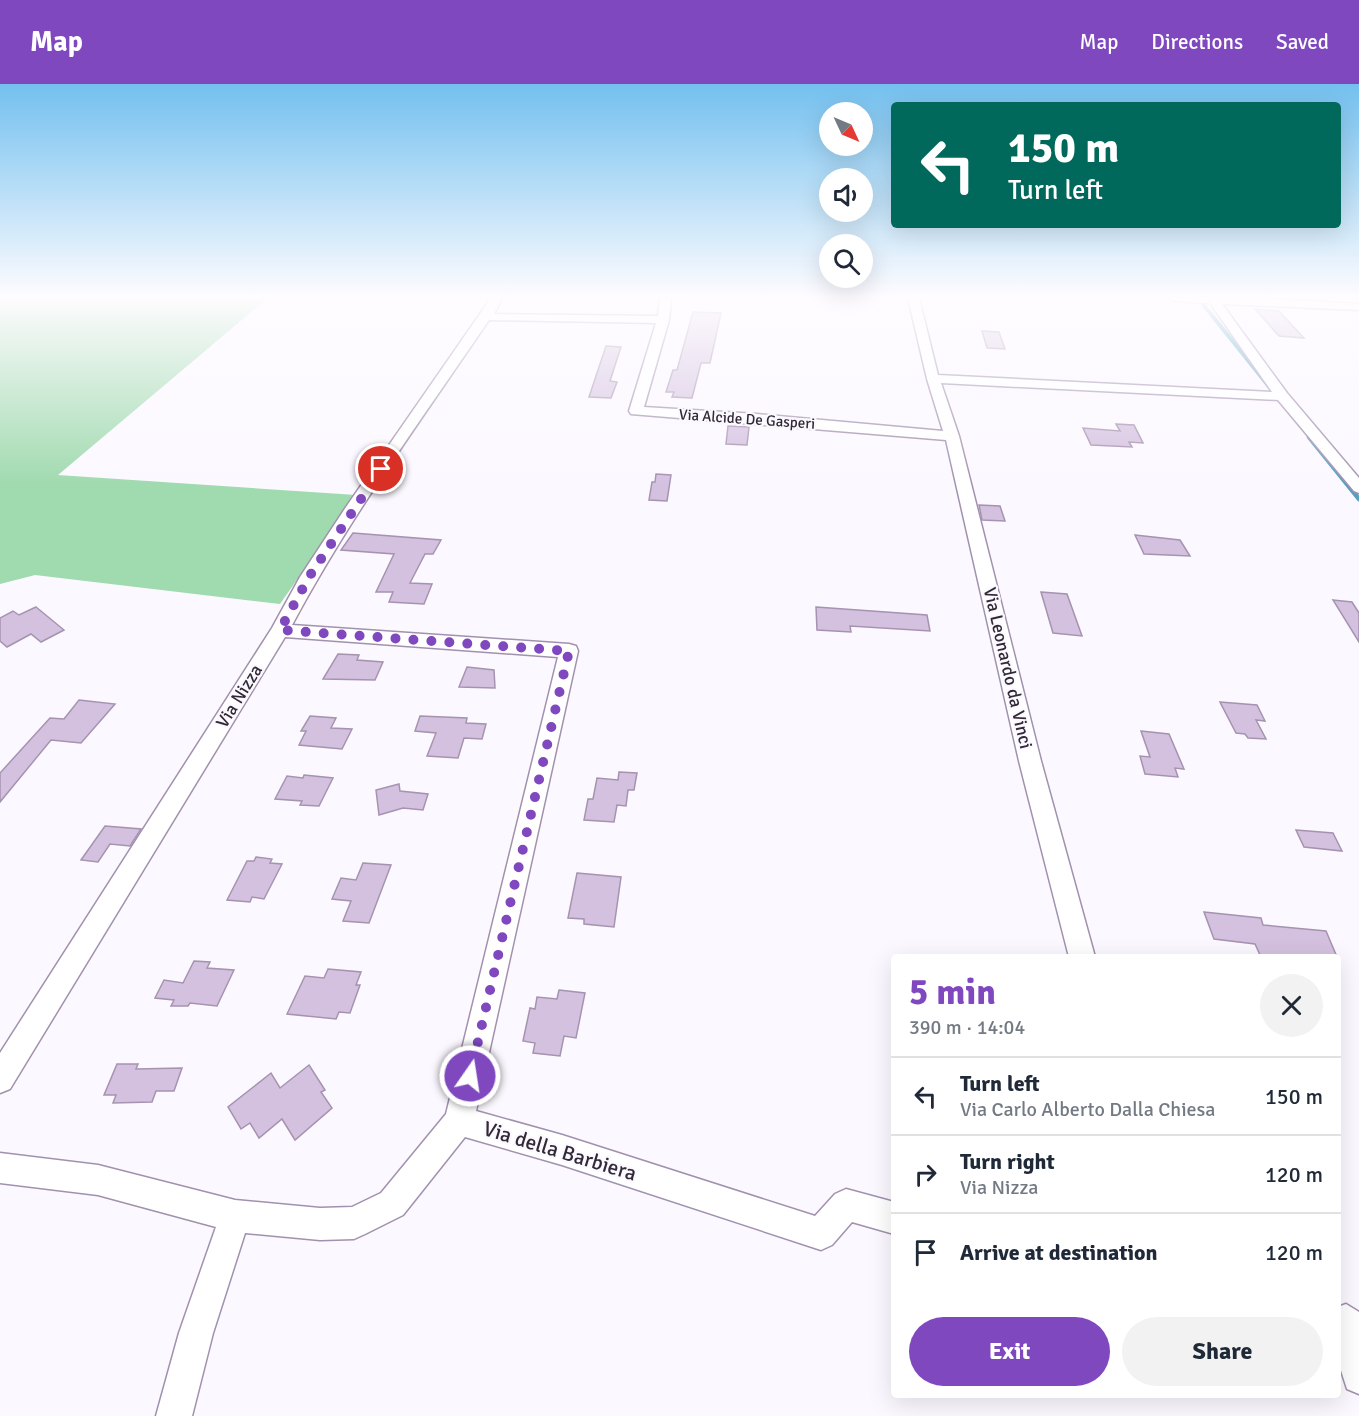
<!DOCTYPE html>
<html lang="en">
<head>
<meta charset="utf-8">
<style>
  :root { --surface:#fff; --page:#f2f2f3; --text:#1f2937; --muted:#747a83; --line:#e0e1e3; --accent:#7f48bf }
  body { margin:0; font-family:Signika,sans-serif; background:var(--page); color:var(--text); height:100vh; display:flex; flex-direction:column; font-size:22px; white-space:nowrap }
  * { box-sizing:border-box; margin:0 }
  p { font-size:20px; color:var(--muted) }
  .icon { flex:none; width:33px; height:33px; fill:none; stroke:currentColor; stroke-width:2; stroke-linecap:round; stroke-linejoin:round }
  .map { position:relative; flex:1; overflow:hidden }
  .drawer { position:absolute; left:891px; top:870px; width:450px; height:444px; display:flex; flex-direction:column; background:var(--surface); border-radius:6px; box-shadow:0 6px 24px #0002 }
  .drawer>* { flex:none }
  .guide { position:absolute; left:891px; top:18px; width:450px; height:126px; border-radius:6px; box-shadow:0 6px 24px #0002; background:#00695c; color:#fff; overflow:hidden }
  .needle { width:39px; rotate:134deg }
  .controls { position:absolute; left:819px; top:18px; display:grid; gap:12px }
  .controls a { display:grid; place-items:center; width:54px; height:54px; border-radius:50%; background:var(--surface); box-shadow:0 6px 24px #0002; font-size:30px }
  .pin { position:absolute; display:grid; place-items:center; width:51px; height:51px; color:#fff; margin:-26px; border:3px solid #fff; border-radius:50%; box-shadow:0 2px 6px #0007 }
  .me { position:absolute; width:66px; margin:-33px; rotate:13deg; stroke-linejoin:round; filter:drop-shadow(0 0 4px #0008) }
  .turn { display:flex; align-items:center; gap:21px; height:126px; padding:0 18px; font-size:27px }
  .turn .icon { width:78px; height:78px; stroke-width:2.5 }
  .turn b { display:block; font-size:42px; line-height:51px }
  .round { display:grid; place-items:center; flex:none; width:63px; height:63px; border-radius:32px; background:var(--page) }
  .head { display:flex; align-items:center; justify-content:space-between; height:102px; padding:0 18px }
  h1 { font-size:36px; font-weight:800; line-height:45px; color:var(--accent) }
  .button { display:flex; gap:12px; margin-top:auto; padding:12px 18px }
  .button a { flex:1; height:69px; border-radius:36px; background:var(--accent); color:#fff; font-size:24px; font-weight:800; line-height:69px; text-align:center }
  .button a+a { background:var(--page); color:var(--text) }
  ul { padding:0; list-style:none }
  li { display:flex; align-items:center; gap:18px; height:78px; padding:0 18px; border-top:2px solid var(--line) }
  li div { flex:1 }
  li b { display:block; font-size:22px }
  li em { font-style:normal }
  header { display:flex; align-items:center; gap:36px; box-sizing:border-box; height:84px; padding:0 30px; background:var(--accent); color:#fff }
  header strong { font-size:28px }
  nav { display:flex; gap:33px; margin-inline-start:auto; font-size:21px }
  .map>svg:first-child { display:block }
</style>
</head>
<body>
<header>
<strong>Map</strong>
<nav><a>Map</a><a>Directions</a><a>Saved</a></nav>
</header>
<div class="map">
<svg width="1359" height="1332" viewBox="0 0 1359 1332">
  <rect width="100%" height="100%" fill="#fcf8ff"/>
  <polygon fill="#a0daaf" points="0,214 268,214 58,391 356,411 280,520 35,491 0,500"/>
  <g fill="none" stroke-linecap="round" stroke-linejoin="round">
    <polyline stroke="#55a0bf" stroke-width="4" points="1198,214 1271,305"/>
    <polyline stroke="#55a0bf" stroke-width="4.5" points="1309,353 1359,415"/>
  </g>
  <g fill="#d4c1e0" stroke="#a593b0" stroke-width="1.5">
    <polygon points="1255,225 1279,227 1304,254 1279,252"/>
    <polygon points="693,228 721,229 710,279 701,279 692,314 672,313 674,308 666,308 673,286 677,286"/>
    <polygon points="982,247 999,248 1005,265 987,264"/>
    <polygon points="606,262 621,263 610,297 617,298 611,314 589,313"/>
    <polygon points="1116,340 1134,341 1143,359 1129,358 1132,363 1091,361 1083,344 1120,347"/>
    <polygon points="728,342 749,343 747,361 726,360"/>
    <polygon points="656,390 671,391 667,417 649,416 652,398 655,398"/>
    <polygon points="979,421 1000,422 1005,437 982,436"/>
    <polygon points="353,449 441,456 433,470 425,470 410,499 432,500 424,520 389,518 393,508 376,508 394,470 341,466"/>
    <polygon points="1135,451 1180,456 1190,472 1144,470"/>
    <polygon points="1041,508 1067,510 1082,552 1053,549"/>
    <polygon points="1333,516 1352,518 1359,529 1359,558"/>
    <polygon points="36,523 64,546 41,558 31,550 7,563 0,557 0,534 13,527 19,531"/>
    <polygon points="816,523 927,531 930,547 850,542 851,548 817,546"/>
    <polygon points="338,570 359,571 357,576 383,578 375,596 323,595"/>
    <polygon points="467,583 494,586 495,604 459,603"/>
    <polygon points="79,616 115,620 81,659 51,656 0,718 0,689 50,634 64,635"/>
    <polygon points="1220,618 1257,621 1265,637 1256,636 1266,655 1248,654 1245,650 1236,649"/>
    <polygon points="310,632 336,634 331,644 352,645 342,665 299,661 306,647 301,647"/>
    <polygon points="420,632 467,634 466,639 486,640 482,655 464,654 458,674 427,672 436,649 415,647"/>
    <polygon points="1141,647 1169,650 1184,685 1175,684 1178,693 1145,690 1140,672 1150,673"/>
    <polygon points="619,688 637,689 634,706 628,706 626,722 617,721 614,738 584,736 588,715 593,715 597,694 618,696"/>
    <polygon points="304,691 333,694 319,722 300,721 302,717 275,715 287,692 303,694"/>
    <polygon points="399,700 400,707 428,710 423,726 403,724 379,731 376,706"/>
    <polygon points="105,742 141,745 130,762 110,760 98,778 81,776"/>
    <polygon points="1296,746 1333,749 1342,767 1304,763"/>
    <polygon points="256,773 272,775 270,779 282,780 264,815 252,813 250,818 227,816 247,777 254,777"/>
    <polygon points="363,779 391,781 369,839 343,837 351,817 332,815 341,794 356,796"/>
    <polygon points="577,789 621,793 614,843 584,840 584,835 568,834"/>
    <polygon points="1204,828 1261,834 1263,841 1326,847 1337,873 1261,873 1255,860 1214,855"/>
    <polygon points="194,877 210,878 207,884 234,886 217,922 190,919 188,922 171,922 174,916 155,914 164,896 183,899"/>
    <polygon points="328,885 361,888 356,901 360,901 350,929 339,928 336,935 287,930 305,892 324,894"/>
    <polygon points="559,906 585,909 576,954 564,952 560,972 533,969 535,959 523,957 530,924 535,925 537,913 557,915"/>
    <polygon points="117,980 138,980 136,985 182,984 174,1007 156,1007 152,1018 113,1019 116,1011 104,1011"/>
    <polygon points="309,981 325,1006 321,1008 332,1024 295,1056 282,1035 259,1054 250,1039 241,1045 228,1023 271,989 280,1004"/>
  </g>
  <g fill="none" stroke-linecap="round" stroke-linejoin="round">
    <defs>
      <g id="minor">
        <path d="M491,214H502L494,230L658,232L660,214H671L669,236L644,323L757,330L943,347L927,295L908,214H919L938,291L1272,308L1210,219L1174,217L1169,214H1251L1359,220V226L1222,220L1287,309L1359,394V409L1354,407L1278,316L941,299L959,352L1041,677L1095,873H1069L1019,677L946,356L631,330L629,327L656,239L489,236C421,336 349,434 292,541L569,560L576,562L578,567L476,1027L562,1051L815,1132L835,1110L846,1105L894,1118V1150L852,1138L832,1161L821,1166L562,1081L465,1053L403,1131L365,1150L354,1155L320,1156L245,1149L213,1249L192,1332H156L179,1249L216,1143L98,1111L0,1099V1069L98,1081L235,1116L320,1124L352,1123L381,1109L446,1030L558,573L285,553L10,1005L0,1009V969L272,544L300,493L346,423Z"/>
        <polygon points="1346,1220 1359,1228 1359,1310 1347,1305 1338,1277 1338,1223"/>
      </g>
    </defs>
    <use href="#minor" stroke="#a291ae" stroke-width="3"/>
    <use href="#minor" fill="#fff" fill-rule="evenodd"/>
  </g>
  <linearGradient id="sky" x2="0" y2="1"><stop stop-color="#73c0ef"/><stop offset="0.53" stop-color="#fefcff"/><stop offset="1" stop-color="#fefcff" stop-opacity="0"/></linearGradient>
  <rect width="1359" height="401" fill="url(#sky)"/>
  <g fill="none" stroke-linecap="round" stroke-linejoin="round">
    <polyline stroke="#7f48bf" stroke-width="10" stroke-dasharray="0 18" points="381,385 309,493 280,546 569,567 470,992"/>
  </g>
  <g text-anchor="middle" stroke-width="4.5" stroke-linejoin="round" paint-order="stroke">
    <g font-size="15" fill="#312a36" stroke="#fcf8ff">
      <text transform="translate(747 335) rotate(4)" y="5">Via Alcide De Gasperi</text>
    </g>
    <g font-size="18" fill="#312a36" stroke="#fcf8ff">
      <text transform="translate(1008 584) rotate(77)" y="6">Via Leonardo da Vinci</text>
      <text transform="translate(239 612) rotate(-58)" y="6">Via Nizza</text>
    </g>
    <g font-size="21" fill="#312a36" stroke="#fcf8ff">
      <text transform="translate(560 1067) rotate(17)" y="7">Via della Barbiera</text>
    </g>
  </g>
</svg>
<div class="controls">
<a><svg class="needle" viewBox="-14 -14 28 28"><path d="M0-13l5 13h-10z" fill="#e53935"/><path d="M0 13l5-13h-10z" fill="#747a83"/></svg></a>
<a><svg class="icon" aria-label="sound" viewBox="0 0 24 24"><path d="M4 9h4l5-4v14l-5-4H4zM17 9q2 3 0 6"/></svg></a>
<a><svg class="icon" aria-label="search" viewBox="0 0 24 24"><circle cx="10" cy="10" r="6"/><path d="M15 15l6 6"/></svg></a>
</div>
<div class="pin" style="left:381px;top:385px;background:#d93025"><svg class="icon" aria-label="arrive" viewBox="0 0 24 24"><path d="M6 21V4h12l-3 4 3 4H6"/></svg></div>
<svg class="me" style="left:470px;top:992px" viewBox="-20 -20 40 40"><circle r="17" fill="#7f48bf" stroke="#fff" stroke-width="3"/><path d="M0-11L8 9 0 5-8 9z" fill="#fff"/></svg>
<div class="guide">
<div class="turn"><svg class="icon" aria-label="left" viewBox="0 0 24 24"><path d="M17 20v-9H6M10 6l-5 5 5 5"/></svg><div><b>150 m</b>Turn left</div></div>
</div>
<section class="drawer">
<div class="head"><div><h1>5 min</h1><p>390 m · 14:04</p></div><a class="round"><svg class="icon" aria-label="close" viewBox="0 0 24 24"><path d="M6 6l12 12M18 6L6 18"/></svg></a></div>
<ul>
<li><svg class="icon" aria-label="left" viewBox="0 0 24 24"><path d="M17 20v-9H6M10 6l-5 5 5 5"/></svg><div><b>Turn left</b><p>Via Carlo Alberto Dalla Chiesa</p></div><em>150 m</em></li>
<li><svg class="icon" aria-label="right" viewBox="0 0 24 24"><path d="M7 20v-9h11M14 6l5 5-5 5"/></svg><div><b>Turn right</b><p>Via Nizza</p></div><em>120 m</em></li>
<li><svg class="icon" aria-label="arrive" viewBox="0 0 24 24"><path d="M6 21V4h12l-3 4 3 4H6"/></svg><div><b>Arrive at destination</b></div><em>120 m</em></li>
</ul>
<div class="button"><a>Exit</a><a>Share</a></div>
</section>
</div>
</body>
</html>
